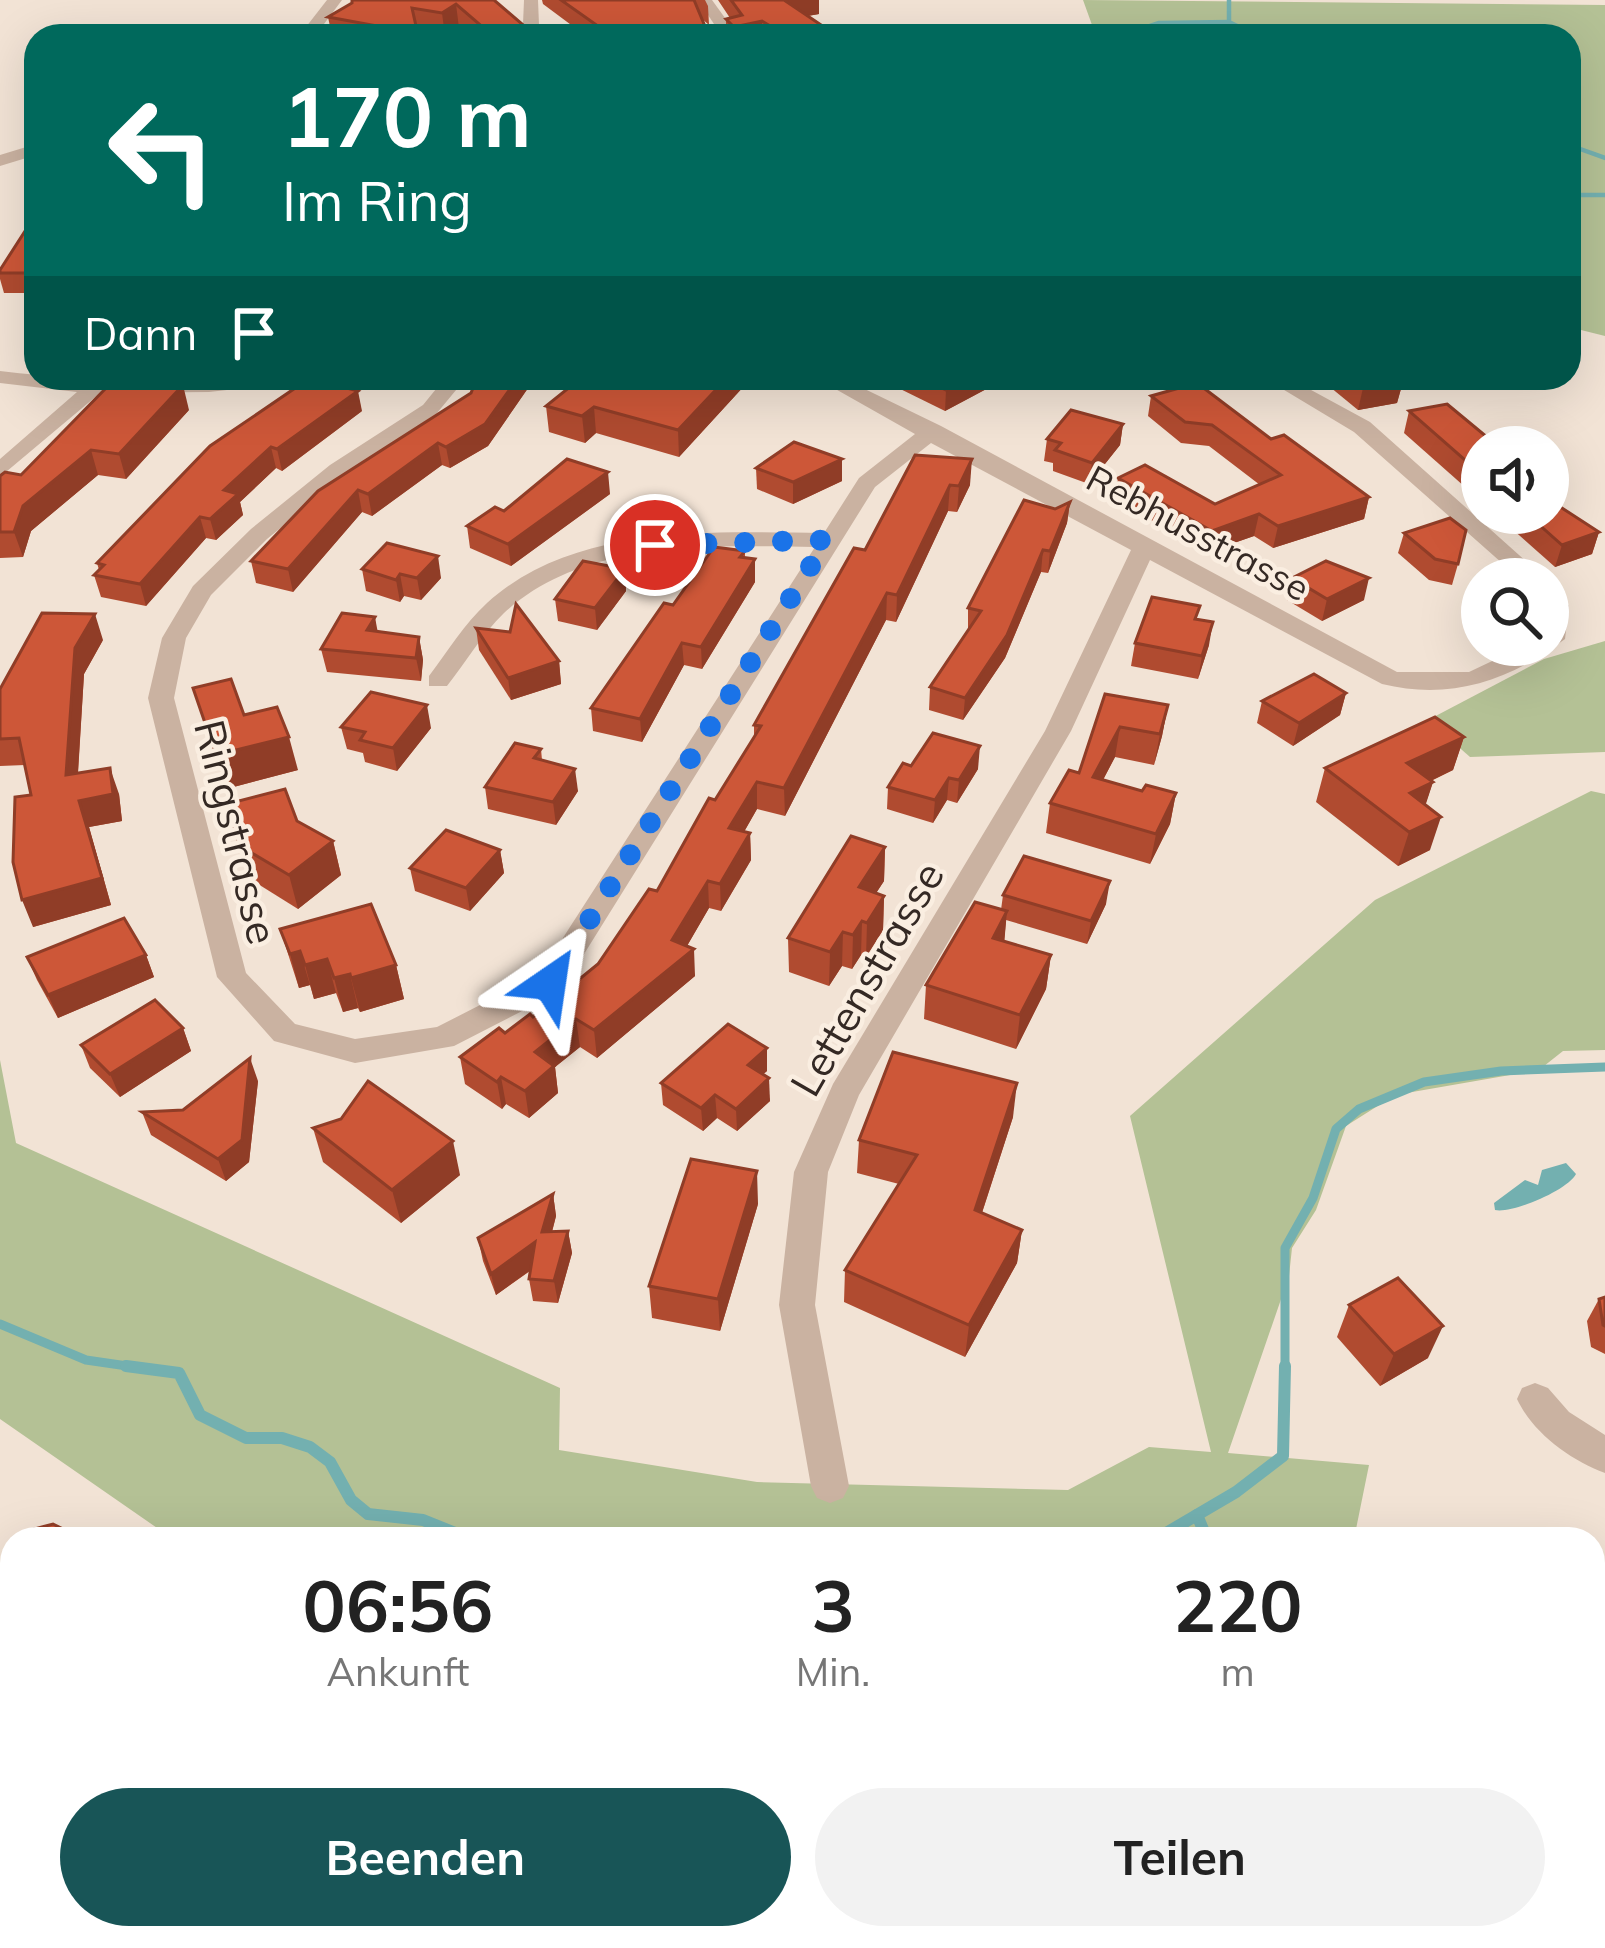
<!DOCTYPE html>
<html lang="de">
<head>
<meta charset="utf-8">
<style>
  :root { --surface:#fff; --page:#f2f2f2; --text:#222; --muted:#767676; --accent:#185557 }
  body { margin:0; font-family:Mulish,sans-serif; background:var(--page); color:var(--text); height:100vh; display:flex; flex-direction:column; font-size:45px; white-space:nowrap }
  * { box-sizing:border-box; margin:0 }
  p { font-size:39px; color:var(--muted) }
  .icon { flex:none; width:66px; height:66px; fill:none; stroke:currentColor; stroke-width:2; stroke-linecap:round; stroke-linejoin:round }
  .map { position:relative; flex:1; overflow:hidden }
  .sheet { position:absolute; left:0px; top:1527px; width:1605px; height:423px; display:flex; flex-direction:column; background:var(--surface); border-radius:36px 36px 0 0; box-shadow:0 12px 48px #0002 }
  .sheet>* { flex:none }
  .hud { position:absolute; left:24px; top:24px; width:1557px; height:366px; border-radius:36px; box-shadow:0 12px 48px #0002; background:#00695c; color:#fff; overflow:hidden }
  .controls { position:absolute; left:1461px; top:426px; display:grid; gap:24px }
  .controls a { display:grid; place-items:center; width:108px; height:108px; border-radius:50%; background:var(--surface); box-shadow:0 12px 48px #0002; font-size:60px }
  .pin { position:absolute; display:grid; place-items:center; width:102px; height:102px; color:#fff; margin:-51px; border:6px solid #fff; border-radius:50%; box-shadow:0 3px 12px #0007 }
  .me { position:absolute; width:132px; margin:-66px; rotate:32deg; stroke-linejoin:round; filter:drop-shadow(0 0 9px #0008) }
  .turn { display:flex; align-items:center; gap:42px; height:252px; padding:0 60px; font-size:54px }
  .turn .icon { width:156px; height:156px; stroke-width:2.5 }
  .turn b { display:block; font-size:84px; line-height:102px }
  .then { display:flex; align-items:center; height:114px; padding:0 60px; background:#0003; gap:24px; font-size:45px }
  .eta { display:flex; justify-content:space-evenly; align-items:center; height:204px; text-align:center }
  .eta b { font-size:72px; font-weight:700; line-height:84px }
  .cta { display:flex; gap:24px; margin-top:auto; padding:24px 60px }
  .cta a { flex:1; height:138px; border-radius:72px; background:var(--accent); color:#fff; font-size:48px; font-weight:700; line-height:138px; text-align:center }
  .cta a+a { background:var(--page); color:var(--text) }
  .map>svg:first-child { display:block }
</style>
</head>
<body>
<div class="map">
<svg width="1605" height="1948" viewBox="0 0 1605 1948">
  <rect width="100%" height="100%" fill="#f2e3d5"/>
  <g fill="#b4c195">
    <polygon points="1083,0 1605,5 1605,336 1569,327 1569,36 1096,36"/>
    <polygon points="1605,641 1605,752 1470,757 1428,720 1544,659"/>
    <polygon points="1591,791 1605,794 1605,1050 1563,1051 1539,1070 1395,1095 1346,1126 1316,1210 1292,1248 1289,1276 1228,1453 1369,1465 1354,1539 173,1539 0,1419 0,1060 16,1143 560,1388 559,1450 757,1482 1068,1490 1149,1447 1211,1452 1130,1116 1375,900"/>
    <polygon points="692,1938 1272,1938 1270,1948 684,1948"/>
  </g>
  <path fill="#73b0b0" d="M1566,1163L1576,1174C1568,1190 1512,1214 1495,1210L1494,1203L1525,1180L1538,1185L1542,1170Z"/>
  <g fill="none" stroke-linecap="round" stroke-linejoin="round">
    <g stroke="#73b0b0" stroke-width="4.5">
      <polyline points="1229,0 1229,22 1257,36"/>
      <polyline points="1121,36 1159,23 1229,22"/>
      <polyline points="1569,145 1605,158"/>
      <polyline points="1569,195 1605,195"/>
    </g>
    <g stroke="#73b0b0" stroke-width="9">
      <polyline points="0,1324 86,1360 148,1369"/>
      <polyline points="1285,1369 1285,1248 1313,1198 1336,1129 1359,1109 1424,1082 1501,1071 1605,1067"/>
    </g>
    <g stroke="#73b0b0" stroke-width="12">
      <polyline points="126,1366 179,1373 200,1415 246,1438 282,1438 310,1447 330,1462 351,1500 368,1514 423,1520 470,1539"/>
      <polyline points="1197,1515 1207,1539"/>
      <polyline points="1156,1539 1236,1492 1283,1456 1285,1366"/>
      <polyline points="870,1948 874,1938"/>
      <polyline points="1093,1948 1098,1938"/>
    </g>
    <g fill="#cab2a1" fill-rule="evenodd">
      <polygon points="327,0 342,0 315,36 299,36"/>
      <polygon points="524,0 538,0 539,25 529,36 515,36 523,24"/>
      <polygon points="698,0 712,0 738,36 722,36"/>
      <polygon points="36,144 36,155 0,166 0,155"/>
      <path d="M0,371C94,383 191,378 290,378L280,384L209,392L100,393L0,477V459L77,392L0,383Z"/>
      <path d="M445,378H466L437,413L346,475L267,539L211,595L186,638L174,698L246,973L295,1024L355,1039L437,1027L539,975L815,547C712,546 586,538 504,613C482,634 466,662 447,686H429V676C448,651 464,624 487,603C575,523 714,532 824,533L859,478L915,434L816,378H842L941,426L1397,672H1469L1526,645H1548V588L1557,590L1569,606L1565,639C1511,680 1451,701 1382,684L1150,560L1071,731L859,1095L828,1172L815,1305L849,1486L843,1498L830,1503L817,1498L811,1486L779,1305L794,1172L833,1084L1045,731L1131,550L931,443L875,487L561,991L454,1046L355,1063L274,1041L217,977L148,698L162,638L193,586L251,529L330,465L423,405Z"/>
      <polygon points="1264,378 1289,378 1370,422 1546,579 1520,579 1354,432"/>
      <path d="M1535,1383L1548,1388L1569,1412L1605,1435V1473C1570,1460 1533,1433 1517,1399L1522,1388Z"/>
    </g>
  </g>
  <g fill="#b04b30">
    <polygon points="494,0 536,36 468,36 459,28 447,36 417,32 417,36 332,36 328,17 352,3"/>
    <polygon points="542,0 705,0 708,6 709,25 701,18 709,36 586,36 543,4"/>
    <polygon points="718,0 819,0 819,14 808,16 830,36 726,36 726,19 730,18"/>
    <polygon points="36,228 36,293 4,293 0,279 0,270"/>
    <polygon points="477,378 535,378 488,446 450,468 442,465 372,516 362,512 293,592 256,583 251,561 471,393"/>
    <polygon points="878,378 1007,378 945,411"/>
    <polygon points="1319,378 1404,378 1397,403 1358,410"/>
    <polygon points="745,385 679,457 596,433 585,443 549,432 546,406"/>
    <polygon points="1151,396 1271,439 1369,497 1364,519 1273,548 1254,536 1208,552 1115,500 1118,478 1215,504 1260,485 1209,446 1181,443 1148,416"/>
    <polygon points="189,410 126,479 98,475 31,531 23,557 0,558 0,476 21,475"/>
    <polygon points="362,411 282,471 276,468 240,502 243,515 216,540 206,538 146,606 101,597 94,575 99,570 97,563 210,446"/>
    <polygon points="1409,411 1482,447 1482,502 1404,433"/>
    <polygon points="1123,424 1120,445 1089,484 1053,471 1053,463 1044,461 1047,439"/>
    <polygon points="915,455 970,485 957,512 948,511 896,622 886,620 785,816 757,809 744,832 750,833 751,860 721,911 709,908 687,946 695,976 597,1058 580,1047 555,1067 558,1093 529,1118 506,1104 502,1109 465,1084 460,1057 533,1017 598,964 657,891 754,737 754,725 865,550"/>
    <polygon points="842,459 842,481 793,504 757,489 756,468"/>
    <polygon points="610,494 511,566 470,548 467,526 504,511"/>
    <polygon points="1070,502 1067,523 1048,573 1041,572 1005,658 963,720 929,710 930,687 968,631 968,608 1055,509"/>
    <polygon points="1494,513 1548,513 1599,532 1592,554 1555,567"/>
    <polygon points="1404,533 1458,564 1452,585 1429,580 1398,553"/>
    <polygon points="745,551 745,558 755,582 702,669 684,665 642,742 593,731 591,708 673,605"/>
    <polygon points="362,569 441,578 421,600 404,596 400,602 366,591"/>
    <polygon points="625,569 626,591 597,630 558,621 555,599"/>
    <polygon points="1292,578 1364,600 1322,621 1287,600"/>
    <polygon points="1197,619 1209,645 1198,679 1131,666 1135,643"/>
    <polygon points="476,628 559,661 561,684 511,700 479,650"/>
    <polygon points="378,631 419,637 423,660 421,681 327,672 321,649"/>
    <polygon points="103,640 84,674 78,774 119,794 122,821 89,827 111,905 33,927 31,795 25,765 0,766 0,689"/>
    <polygon points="193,688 298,770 226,789"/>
    <polygon points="1346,693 1340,715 1293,746 1257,723 1262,701"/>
    <polygon points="1105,694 1168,705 1162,736 1154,765 1115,757 1103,780 1142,791 1176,793 1170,824 1150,864 1046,833 1050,803 1079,773"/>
    <polygon points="341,727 431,728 397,771 365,762 363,753 347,749"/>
    <polygon points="1464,737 1453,770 1431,781 1433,782 1425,805 1430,850 1398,866 1316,802 1325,768"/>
    <polygon points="541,749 542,760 578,791 556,825 488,809 485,787"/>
    <polygon points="911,766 978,769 957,803 947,800 933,823 887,809 888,787"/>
    <polygon points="227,804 297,821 333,841 341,875 298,909 250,879"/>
    <polygon points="885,847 884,881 876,893 884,896 883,930 866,957 861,955 852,969 842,966 829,986 789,972 788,938"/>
    <polygon points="500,850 504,873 470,911 415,891 410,868"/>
    <polygon points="1003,895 1106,904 1087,944 1006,920 1004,942 1051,955 1046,989 1016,1049 924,1019 926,985 1001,910"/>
    <polygon points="280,929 396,965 404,999 360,1012 358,1008 343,1012 336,993 314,999 310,985 299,988"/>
    <polygon points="146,955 154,977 58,1018 37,980 27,957"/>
    <polygon points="183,1028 191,1051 120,1097 90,1068 81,1045"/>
    <polygon points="767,1071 763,1074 770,1101 737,1131 717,1118 703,1131 663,1105 661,1083"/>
    <polygon points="258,1081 249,1162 226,1181 151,1135 142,1112 183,1110"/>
    <polygon points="1013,1117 982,1213 1022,1230 1017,1263 965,1357 844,1302 845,1270 899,1184 857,1173 859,1140"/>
    <polygon points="313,1128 460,1175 401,1223 323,1162"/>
    <polygon points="553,1194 556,1216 552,1232 568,1231 572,1253 558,1303 533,1301 529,1279 530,1271 496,1295 483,1261 478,1238"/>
    <polygon points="758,1204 720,1331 652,1318 649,1286"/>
    <polygon points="1605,1297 1605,1354 1591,1347 1587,1321 1599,1299"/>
    <polygon points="1349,1305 1428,1358 1380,1386 1337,1337"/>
  </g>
  <g fill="#903d27">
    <polygon points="783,0 819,0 819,14 783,20"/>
    <polygon points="456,4 459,28 445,36 442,13"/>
    <polygon points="762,21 762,36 734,36 734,27"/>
    <polygon points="416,26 417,36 389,36 388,28"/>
    <polygon points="518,378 535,378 488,446 450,468 446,447"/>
    <polygon points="727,378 745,378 745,385 679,457 678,430"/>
    <polygon points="969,378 1007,378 945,411 946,390"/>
    <polygon points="1370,378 1404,378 1397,403 1358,410 1365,379"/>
    <polygon points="183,385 189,410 126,479 119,454"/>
    <polygon points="358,391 362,411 282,471 277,449"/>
    <polygon points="594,407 596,433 585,443 582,416"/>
    <polygon points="1123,424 1120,445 1089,484 1092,463"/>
    <polygon points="438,443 442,465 372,516 368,494"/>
    <polygon points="271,447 276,468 240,502 243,515 216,540 210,519 224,490"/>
    <polygon points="91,450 98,475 31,531 23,557 14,532 23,506"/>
    <polygon points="842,459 842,481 793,504 793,482"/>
    <polygon points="972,459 970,485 957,512 959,486"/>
    <polygon points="608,472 610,494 511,566 508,544"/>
    <polygon points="950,485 948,511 896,622 897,595"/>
    <polygon points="358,490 362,512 293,592 288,569"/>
    <polygon points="1369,497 1364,519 1273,548 1278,526"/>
    <polygon points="1070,502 1067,523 1048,573 1050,551"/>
    <polygon points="1259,514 1254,536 1208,552 1212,531"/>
    <polygon points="200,517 206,538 146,606 140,584"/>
    <polygon points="1599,532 1592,554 1555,567 1562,545"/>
    <polygon points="1043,550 1041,572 1005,658 963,720 965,698"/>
    <polygon points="438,556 441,578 421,600 417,578"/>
    <polygon points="755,559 755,582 702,669 701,647"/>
    <polygon points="625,569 626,591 597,630 595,608"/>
    <polygon points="400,574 404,596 400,602 396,580"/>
    <polygon points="1369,578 1364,600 1322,621 1327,599"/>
    <polygon points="887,593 886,620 785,816 784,788"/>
    <polygon points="95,614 103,640 84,674 76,802 66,775 75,648"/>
    <polygon points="375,617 379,639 367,630"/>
    <polygon points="1213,622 1209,645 1198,679 1202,656"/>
    <polygon points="419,637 423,660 421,681 416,658"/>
    <polygon points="682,643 684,665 642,742 640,719"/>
    <polygon points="559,661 561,684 511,700 508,678"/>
    <polygon points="1346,693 1340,715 1293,746 1299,723"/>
    <polygon points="427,705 431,728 397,771 393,748"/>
    <polygon points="1168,705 1162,736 1154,765 1160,734"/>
    <polygon points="1120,727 1115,757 1088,808 1093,777"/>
    <polygon points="289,737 298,770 226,789 216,755"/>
    <polygon points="1464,737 1453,770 1397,797 1407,763"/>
    <polygon points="980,746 978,769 957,803 959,780"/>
    <polygon points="110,768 119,794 122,821 89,827 111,905 33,927 22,900 79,801"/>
    <polygon points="575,769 578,791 556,825 553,802"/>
    <polygon points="949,778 947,800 933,823 935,800"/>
    <polygon points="757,782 757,809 730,856 729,828"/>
    <polygon points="1433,782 1422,816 1400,827 1410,793"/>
    <polygon points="1176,793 1170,824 1150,864 1156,834"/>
    <polygon points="1441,817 1430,850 1398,866 1409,832"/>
    <polygon points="750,833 751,860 721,911 720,884"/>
    <polygon points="333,841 341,875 298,909 289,875"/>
    <polygon points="885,847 884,881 858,921 859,887"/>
    <polygon points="500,850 504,873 470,911 466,888"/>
    <polygon points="708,881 709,908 677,963 694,949 695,976 597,1058 594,1030 672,940"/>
    <polygon points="1110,881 1106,904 1087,944 1091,921"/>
    <polygon points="884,896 883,930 866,957 867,923"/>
    <polygon points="1007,911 1004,945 993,938"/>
    <polygon points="862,921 861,955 852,969 853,935"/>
    <polygon points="843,932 842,966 829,986 830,952"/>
    <polygon points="300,951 310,985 299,988 290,954"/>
    <polygon points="146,955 154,977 58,1018 48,995"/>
    <polygon points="1051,955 1046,989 1016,1049 1020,1015"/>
    <polygon points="327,959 336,993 314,999 305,965"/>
    <polygon points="396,965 404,999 360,1012 351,978"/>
    <polygon points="350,974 358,1008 343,1012 334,978"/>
    <polygon points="576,1019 580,1047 555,1067 558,1093 529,1118 525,1091 535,1052"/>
    <polygon points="183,1028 191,1051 120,1097 110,1074"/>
    <polygon points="767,1048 767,1071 748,1088 748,1065"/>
    <polygon points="250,1058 258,1081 249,1162 226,1181 218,1159"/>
    <polygon points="501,1077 506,1104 502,1109 497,1082"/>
    <polygon points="769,1078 770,1101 737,1131 736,1109"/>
    <polygon points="1017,1083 1013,1117 972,1243 975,1210"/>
    <polygon points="715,1095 717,1118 703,1131 701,1108"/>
    <polygon points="453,1141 460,1175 401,1223 392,1190"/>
    <polygon points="757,1171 758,1204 720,1331 718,1299"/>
    <polygon points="553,1194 556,1216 546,1254 542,1232"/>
    <polygon points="1022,1230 1017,1263 965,1357 969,1325"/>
    <polygon points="568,1231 572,1253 558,1303 554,1281"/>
    <polygon points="535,1242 539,1264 496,1295 491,1274"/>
    <polygon points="1443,1326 1428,1358 1380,1386 1394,1354"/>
    <polygon points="12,1830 12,1861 0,1865 0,1834"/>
  </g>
  <g fill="#cd5738" stroke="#903d27" stroke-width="3">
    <polygon points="352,0 494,0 536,36 493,36 456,4 442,13 412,8 416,26 388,28 328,17 352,3"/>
    <polygon points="561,0 694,0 709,36 653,36 652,34 638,36 612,36"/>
    <polygon points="731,0 784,0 830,31 806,36 787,36 762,21 734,27 726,19 742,15"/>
    <polygon points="27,228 36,228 36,273 0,273 0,270"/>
    <polygon points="310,378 358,391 277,449 271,447 224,490 238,494 210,519 200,517 140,584 94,575 104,565 97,563 210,446"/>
    <polygon points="477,378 518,378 485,424 446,447 438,443 368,494 358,490 288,569 251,561 318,491 471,393"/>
    <polygon points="581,378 727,378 678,430 594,407 582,416 546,406"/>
    <polygon points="922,378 969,378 946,390"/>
    <polygon points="1197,383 1271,439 1284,435 1369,497 1278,526 1259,514 1212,531 1118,478 1145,465 1215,504 1281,475 1212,425 1185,422 1151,396"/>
    <polygon points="110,384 183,385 119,454 91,450 23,506 14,532 0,532 0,476 5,472 21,475"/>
    <polygon points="1447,404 1499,447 1482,447 1482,475 1409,411"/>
    <polygon points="1071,410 1123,424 1092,463 1055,450 1061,443 1047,439"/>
    <polygon points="794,442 842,459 793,482 756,468"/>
    <polygon points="915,455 972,459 959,486 950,485 897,595 887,593 784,788 757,782 729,828 750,833 720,884 708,881 672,940 694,949 594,1030 576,1019 535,1052 554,1066 525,1091 501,1077 497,1082 460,1057 499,1028 505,1033 530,1014 533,1017 598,964 649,889 657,891 709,798 715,800 761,726 754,725 854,548 865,550"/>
    <polygon points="567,459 608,472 508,544 467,526 495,507 504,511"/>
    <polygon points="1548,499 1599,532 1562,545 1526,513 1548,513"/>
    <polygon points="1024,500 1055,509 1070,502 1050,551 1043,550 1007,635 965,698 930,687 981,611 968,608"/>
    <polygon points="1450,518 1466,530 1458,564 1435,559 1404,533"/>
    <polygon points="387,543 438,556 417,578 400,574 396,580 362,569"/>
    <polygon points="714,547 745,551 740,557 755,559 701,647 682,643 640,719 591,708 664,603 673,605"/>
    <polygon points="583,561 625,569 595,608 555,599"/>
    <polygon points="1326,561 1369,578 1327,599 1292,578"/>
    <polygon points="1152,597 1200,606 1195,619 1213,622 1202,656 1135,643"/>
    <polygon points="516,604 559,661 508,678 476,628 510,632"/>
    <polygon points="42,613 95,614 75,648 66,775 110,768 113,794 79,801 102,878 22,900 13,862 15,797 31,795 19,738 0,739 0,689"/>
    <polygon points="342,613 375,617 367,630 419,637 416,658 321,649"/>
    <polygon points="1314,674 1346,693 1299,723 1262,701"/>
    <polygon points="231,679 244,715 277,707 289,737 216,755 193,688"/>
    <polygon points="371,692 427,705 393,748 360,740 365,732 341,727"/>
    <polygon points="1105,694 1168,705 1160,734 1120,727 1093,777 1142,791 1146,785 1176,793 1156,834 1050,803 1069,770 1079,773"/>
    <polygon points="1435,717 1464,737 1407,763 1433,782 1410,793 1441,817 1409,832 1325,768"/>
    <polygon points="933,733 980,746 959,780 949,778 935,800 888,787 903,763 911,766"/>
    <polygon points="515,743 541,749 534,758 575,769 553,802 485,787"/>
    <polygon points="285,789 297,821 333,841 289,875 240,846 227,804"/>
    <polygon points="446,830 500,850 466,888 410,868"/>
    <polygon points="851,836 885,847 859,887 884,896 867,923 862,921 853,935 843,932 830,952 788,938"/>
    <polygon points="1024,856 1110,881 1091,921 1003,895"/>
    <polygon points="975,902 1007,911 993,938 1051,955 1020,1015 926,985"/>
    <polygon points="371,904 396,965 351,978 350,974 334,978 327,959 305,965 300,951 290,954 280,929"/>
    <polygon points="124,918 146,955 48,995 27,957"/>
    <polygon points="155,1000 183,1028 110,1074 81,1045"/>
    <polygon points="728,1024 767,1048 748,1065 769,1078 736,1109 715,1095 701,1108 661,1083"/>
    <polygon points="893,1052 1017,1083 975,1210 1022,1230 969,1325 845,1270 917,1155 859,1140"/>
    <polygon points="250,1058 242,1140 218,1159 142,1112 183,1110"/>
    <polygon points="368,1081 453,1141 392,1190 313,1128 341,1119"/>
    <polygon points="691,1159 757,1171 718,1299 649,1286"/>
    <polygon points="553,1194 542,1232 568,1231 554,1281 529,1279 535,1242 491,1274 478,1238"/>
    <polygon points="1398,1278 1443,1326 1394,1354 1349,1305"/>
    <polygon points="1605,1297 1605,1326 1603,1325 1599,1299"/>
    <polygon points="53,1524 83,1539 35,1539 34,1529"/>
    <polygon points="12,1580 12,1830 0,1834 0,1583"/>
  </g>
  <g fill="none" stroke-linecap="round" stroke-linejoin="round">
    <polyline stroke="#1a73e8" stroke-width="21" stroke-dasharray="0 37.8" points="550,983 827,540 655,545"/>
  </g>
  <g text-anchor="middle" stroke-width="9" stroke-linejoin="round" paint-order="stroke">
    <g font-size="36" fill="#342924" stroke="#faeee1">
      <text transform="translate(1198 533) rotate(28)" y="13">Rebhusstrasse</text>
    </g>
    <g font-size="42" fill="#342924" stroke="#faeee1">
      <text transform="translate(236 832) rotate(76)" y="15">Ringstrasse</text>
      <text transform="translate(867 979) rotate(-60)" y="15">Lettenstrasse</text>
    </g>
  </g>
</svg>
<div class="controls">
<a><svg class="icon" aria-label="sound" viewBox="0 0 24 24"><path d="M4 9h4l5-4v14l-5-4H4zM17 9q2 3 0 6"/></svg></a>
<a><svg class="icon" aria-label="search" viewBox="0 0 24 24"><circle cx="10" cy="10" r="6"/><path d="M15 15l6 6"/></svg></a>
</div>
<div class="pin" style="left:655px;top:545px;background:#d93025"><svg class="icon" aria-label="arrive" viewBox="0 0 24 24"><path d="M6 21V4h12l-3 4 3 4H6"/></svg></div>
<svg class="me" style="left:550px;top:983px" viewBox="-20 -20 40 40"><path d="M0-17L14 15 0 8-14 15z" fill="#1a73e8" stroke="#fff" stroke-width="4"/></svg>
<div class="hud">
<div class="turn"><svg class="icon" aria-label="left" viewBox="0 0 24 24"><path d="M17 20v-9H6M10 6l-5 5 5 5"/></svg><div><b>170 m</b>Im Ring</div></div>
<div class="then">Dann<svg class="icon" aria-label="arrive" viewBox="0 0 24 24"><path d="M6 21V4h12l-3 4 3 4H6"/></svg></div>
</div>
<section class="sheet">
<div class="eta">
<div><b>06:56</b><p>Ankunft</p></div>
<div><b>3</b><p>Min.</p></div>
<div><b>220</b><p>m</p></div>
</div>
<div class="cta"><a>Beenden</a><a>Teilen</a></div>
</section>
</div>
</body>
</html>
